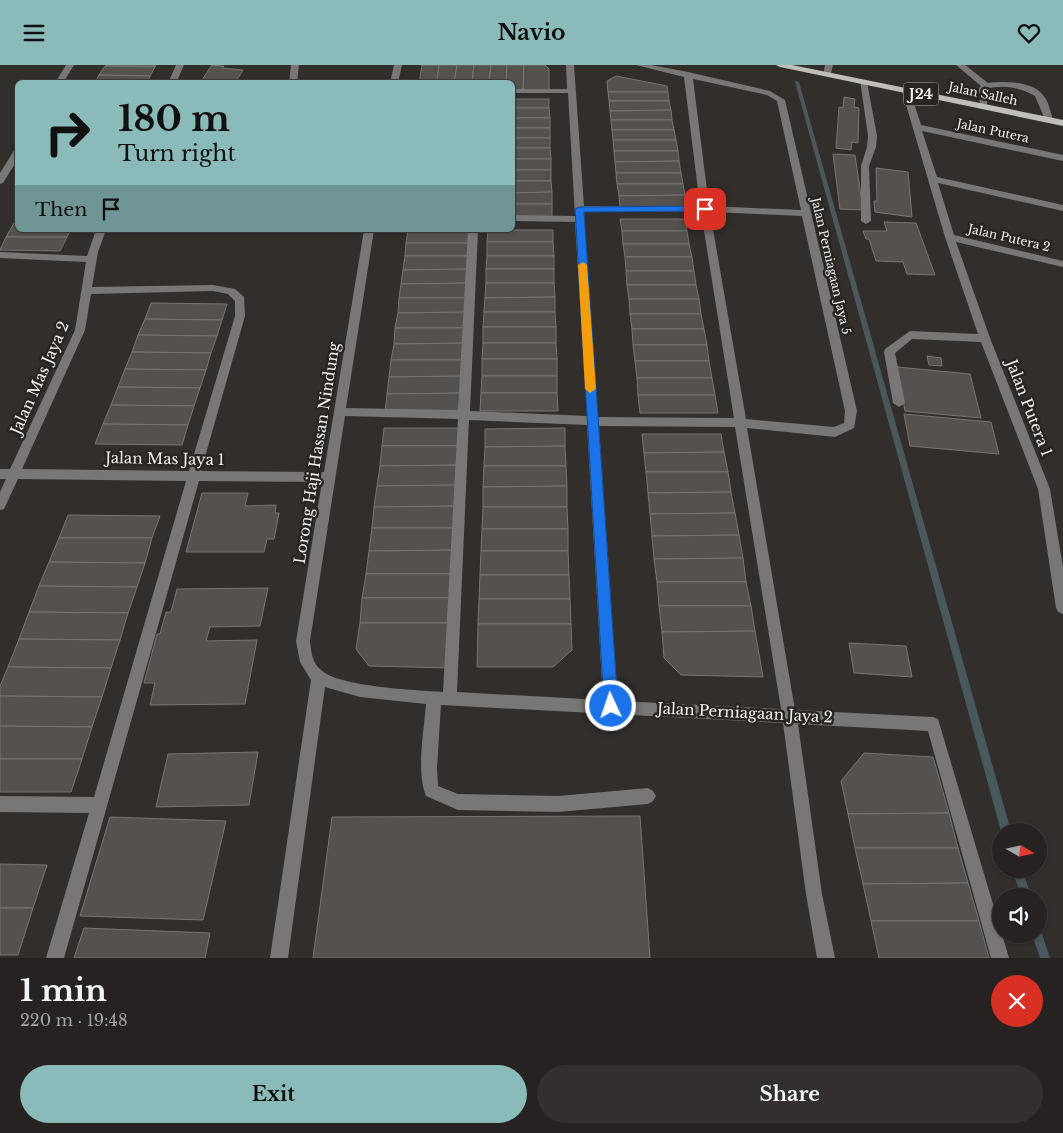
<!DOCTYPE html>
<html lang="en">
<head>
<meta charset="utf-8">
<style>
  :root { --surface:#262221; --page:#322f2e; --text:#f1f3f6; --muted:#a4a4a5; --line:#423f3f; --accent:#8bbbb9 }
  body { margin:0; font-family:"Libre Baskerville",serif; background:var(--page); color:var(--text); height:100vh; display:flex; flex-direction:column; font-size:19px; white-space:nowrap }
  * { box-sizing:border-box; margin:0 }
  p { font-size:16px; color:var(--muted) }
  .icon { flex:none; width:28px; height:28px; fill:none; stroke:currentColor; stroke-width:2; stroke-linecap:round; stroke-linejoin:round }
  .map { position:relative; height:893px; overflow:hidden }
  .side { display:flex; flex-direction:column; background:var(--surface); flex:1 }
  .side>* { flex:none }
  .top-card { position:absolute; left:15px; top:15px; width:500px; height:152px; border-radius:8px; box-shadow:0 1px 4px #0004,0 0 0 1px var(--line); background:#8bbbb9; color:#111; overflow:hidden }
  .needle { width:32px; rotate:99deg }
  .controls { position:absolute; left:992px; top:758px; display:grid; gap:10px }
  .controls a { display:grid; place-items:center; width:55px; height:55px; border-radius:50%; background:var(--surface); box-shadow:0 1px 4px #0004,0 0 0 1px var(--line); font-size:25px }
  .pin { position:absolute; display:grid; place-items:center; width:42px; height:42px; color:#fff; margin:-21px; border-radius:10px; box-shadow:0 2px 8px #0006 }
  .me { position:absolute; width:55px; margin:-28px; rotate:357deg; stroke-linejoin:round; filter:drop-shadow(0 0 4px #0008) }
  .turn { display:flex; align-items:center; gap:18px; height:105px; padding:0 20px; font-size:22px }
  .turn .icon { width:65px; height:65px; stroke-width:2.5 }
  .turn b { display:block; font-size:35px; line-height:42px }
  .then { display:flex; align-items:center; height:48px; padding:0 20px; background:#0003; gap:10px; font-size:19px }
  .round { display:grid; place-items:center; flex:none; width:52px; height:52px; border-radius:26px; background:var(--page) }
  .overview { display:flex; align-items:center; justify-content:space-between; height:85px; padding:0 20px }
  h1 { font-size:30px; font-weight:700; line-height:38px }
  .button { display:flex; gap:10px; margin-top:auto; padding:10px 20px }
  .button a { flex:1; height:58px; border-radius:30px; background:var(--accent); color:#111; font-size:20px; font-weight:700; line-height:58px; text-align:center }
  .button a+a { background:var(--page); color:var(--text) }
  header { display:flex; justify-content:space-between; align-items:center; height:65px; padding:0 20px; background:var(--accent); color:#111; font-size:22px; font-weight:700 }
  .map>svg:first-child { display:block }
</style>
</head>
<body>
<header><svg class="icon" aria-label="menu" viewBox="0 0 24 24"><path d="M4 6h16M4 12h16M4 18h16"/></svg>Navio<svg class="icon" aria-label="heart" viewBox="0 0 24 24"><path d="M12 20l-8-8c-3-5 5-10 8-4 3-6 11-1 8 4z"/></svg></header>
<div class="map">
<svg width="1063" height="893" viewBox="0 0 1063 893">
  <rect width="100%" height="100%" fill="#322e2c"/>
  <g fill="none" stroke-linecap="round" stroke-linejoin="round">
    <g fill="#4a585b" fill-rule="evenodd">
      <polygon points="795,16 799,17 1011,766 1001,766 795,17"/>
      <polygon points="1012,804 1022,804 1031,831 1021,831"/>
      <polygon points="1039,865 1041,865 1042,869 1050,893 1040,893 1032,869 1039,869"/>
    </g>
  </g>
  <g fill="#55514f" stroke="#797573">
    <polygon points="106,0 156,0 155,2 105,1"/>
    <polygon points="212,0 224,1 222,3 243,5 235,18 200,18"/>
    <polygon points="422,0 439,0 437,18 419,18"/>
    <polygon points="439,0 457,0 454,18 437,18"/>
    <polygon points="457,0 474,0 472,18 454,18"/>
    <polygon points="474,0 491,0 489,18 472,18"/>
    <polygon points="491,0 507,0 506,18 489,18"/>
    <polygon points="507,0 524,0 523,26 512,26 512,18 506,18"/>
    <polygon points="524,0 545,0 549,4 549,26 523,26"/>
    <polygon points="105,1 155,2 150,11 99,10"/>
    <polygon points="99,10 150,11 147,18 95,18"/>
    <polygon points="616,11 667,21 668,27 608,27 607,16"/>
    <polygon points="608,27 668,27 669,36 609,36"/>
    <polygon points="844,32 855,34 854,42 859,43 858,78 852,77 851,85 836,83 839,42 843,43"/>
    <rect x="512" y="34" width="37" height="9"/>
    <polygon points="609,36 669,36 671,45 610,46"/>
    <polygon points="512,43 549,43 550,53 512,53"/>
    <polygon points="671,45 672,55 611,55 610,46"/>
    <rect x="512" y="53" width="38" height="10"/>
    <polygon points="611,55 672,55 674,65 612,65"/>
    <rect x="512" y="63" width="38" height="10"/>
    <polygon points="612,65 674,65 676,75 613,75"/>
    <rect x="512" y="73" width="38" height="10"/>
    <polygon points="613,75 676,75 678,86 614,86"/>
    <polygon points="512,83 550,83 551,94 512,94"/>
    <polygon points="614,86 678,86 679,96 615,97"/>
    <polygon points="833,89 855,90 863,145 840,144"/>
    <rect x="512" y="94" width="39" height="11"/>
    <polygon points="679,96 681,108 616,108 615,97"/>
    <polygon points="876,103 908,107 912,152 875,147 874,136 877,136"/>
    <rect x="512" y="105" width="39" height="11"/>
    <polygon points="616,108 681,108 683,119 617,119"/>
    <polygon points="512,116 551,116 552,127 512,128"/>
    <polygon points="617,119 683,119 685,130 619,131"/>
    <polygon points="552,127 552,139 512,139 512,128"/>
    <polygon points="685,130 687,142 620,142 619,131"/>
    <rect x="512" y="139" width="40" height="13"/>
    <polygon points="620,154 685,154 687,166 622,166"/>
    <polygon points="884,157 916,158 935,210 907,209 903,197 876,196 869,174 866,174 863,166 887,166"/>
    <polygon points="14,158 18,158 18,165 71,165 67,172 6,172"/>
    <polygon points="408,165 473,165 473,178 406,178"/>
    <polygon points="488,165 553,165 553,177 487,177"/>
    <polygon points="622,166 687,166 689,179 623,179"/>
    <polygon points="6,172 67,172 60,186 0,185"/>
    <polygon points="487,177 553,177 554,191 487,191"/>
    <polygon points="406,178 473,178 472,191 405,191"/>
    <polygon points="623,179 689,179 692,192 625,192"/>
    <polygon points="405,191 472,191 471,204 403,205"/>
    <polygon points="487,191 554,191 554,204 486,204"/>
    <polygon points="625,192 692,192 694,206 626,206"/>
    <polygon points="471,204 470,218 401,219 403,205"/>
    <rect x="486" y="204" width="68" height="14"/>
    <polygon points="626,206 694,206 696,220 627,220"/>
    <polygon points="470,218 470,233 399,233 401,219"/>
    <polygon points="486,218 554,218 555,232 485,233"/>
    <polygon points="627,220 696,220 699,234 629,234"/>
    <polygon points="555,232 555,247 484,247 485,233"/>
    <polygon points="399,233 470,233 468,247 398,248"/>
    <polygon points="629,234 699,234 701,249 630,249"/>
    <polygon points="151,238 227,239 222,255 145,254"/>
    <polygon points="468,247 468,263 395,263 398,248"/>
    <polygon points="484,247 555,247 556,262 483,262"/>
    <polygon points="630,249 701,249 704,264 632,264"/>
    <polygon points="145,254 222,255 217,271 138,270"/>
    <rect x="483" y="262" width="73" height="16"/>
    <polygon points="395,263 468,263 467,278 394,279"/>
    <polygon points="632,264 704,264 707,280 633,280"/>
    <polygon points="138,270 217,271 211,288 132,287"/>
    <polygon points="467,278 466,295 391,295 394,279"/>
    <polygon points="483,278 556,278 557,294 482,294"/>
    <polygon points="633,280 707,280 709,296 635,296"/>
    <polygon points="132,287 211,288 206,305 125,304"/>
    <polygon points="927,291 941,293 942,301 929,300"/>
    <rect x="482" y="294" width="75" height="17"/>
    <polygon points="391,295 466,295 465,311 389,312"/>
    <polygon points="635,296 709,296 712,313 637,313"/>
    <polygon points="897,302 970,309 981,353 905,346"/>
    <polygon points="125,304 206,305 200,323 118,322"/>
    <polygon points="465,311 464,328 387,329 389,312"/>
    <polygon points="482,311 557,311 557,328 481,328"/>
    <polygon points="637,313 712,313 715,330 638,330"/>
    <polygon points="118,322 200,323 194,341 111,340"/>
    <polygon points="464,328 463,346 385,347 387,329"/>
    <polygon points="481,328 557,328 558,346 480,346"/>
    <polygon points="638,330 715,330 718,348 640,348"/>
    <polygon points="111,340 194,341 188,360 103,359"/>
    <polygon points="904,349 991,357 999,389 910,381"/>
    <polygon points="103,359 188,360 182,380 95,379"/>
    <polygon points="384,363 463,363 463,381 382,381"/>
    <polygon points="565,363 565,381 485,382 485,364"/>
    <polygon points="642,369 721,369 724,387 644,388"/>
    <polygon points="382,381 463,381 461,400 380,401"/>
    <polygon points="565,381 566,401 484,401 485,382"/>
    <polygon points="724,387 728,407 646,407 644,388"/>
    <polygon points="461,400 460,420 377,421 380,401"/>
    <polygon points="484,401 566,401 567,421 483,422"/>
    <polygon points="646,407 728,407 731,427 648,428"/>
    <polygon points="460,420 459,441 374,442 377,421"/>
    <polygon points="567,421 567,442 483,442 483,422"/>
    <polygon points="731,427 735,448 650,449 648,428"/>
    <polygon points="202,428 248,428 245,441 276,440 275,448 279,448 274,474 267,474 264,487 186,487"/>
    <polygon points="459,441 458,463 372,463 374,442"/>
    <polygon points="483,442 567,442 568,464 482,464"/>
    <polygon points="735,448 739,470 652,471 650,449"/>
    <polygon points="68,450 160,451 152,473 59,473"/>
    <polygon points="372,463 458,463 456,485 369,486"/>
    <polygon points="482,464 568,464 568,486 481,486"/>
    <polygon points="739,470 743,493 654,494 652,471"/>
    <polygon points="59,473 152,473 145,498 49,497"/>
    <polygon points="456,485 455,509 366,509 369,486"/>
    <polygon points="481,486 568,486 569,510 480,510"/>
    <polygon points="743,493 746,517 657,517 654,494"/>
    <polygon points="49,497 145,498 137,522 39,521"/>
    <polygon points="366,509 455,509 454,533 362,533"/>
    <polygon points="480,510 569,510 570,534 479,534"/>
    <polygon points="657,517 746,517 751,541 659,541"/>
    <polygon points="39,521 137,522 128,548 29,547"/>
    <polygon points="268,523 260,561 210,562 206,576 257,575 245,639 150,640 155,618 144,618 157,569 160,569 166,547 171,547 177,524"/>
    <polygon points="362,533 454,533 452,558 360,558"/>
    <polygon points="479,534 570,534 571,559 478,559"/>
    <polygon points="659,541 751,541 755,566 662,567"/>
    <polygon points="29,547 128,548 120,575 19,574"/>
    <polygon points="360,558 452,558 449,603 369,601 356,584"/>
    <polygon points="478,559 571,559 572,585 553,602 477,602"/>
    <polygon points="755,566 763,612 681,610 664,593 662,567"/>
    <polygon points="19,574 120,575 111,603 8,602"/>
    <polygon points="849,578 906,581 912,612 854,608"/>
    <polygon points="8,602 111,603 102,632 0,631 0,621"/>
    <polygon points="0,631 102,632 92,662 0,661"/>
    <polygon points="0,661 92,662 82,694 0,694"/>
    <polygon points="258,687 249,740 156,742 168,689"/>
    <polygon points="864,688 933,692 949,748 848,749 841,716"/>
    <polygon points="0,694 82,694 71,727 0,727"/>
    <polygon points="949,748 958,783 855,783 848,749"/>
    <polygon points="640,751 650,893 313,893 332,752"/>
    <polygon points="110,752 226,756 203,855 80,851"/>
    <polygon points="855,783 958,783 968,818 863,819"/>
    <polygon points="0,799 47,800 33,843 0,843"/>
    <polygon points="968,818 979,856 871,856 863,819"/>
    <polygon points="0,843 33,843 18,890 0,890"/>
    <polygon points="871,856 979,856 989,893 879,893"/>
    <polygon points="84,863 210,868 205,893 74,893"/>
  </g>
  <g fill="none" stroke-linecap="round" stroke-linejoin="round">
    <g fill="#787775" fill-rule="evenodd">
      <polygon points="66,0 74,0 63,18 55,18"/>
      <polygon points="176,0 184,0 176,18 168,18"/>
      <polygon points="291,0 299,0 297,18 289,18"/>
      <polygon points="394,0 402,0 398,18 390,18"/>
      <path d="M566,0H574L584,141H700L684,12L636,0H651L688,7L770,26L785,35L857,346L854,363L835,372L747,363L795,645L933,652L938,654L1009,893H991L928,666L798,659L822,829L835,893H817L806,829L783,658L441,640L437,703L438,721L458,729L558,731L648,723L653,726L656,731L653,736L648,739L558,747L458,745L426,731C416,707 424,665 426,639L360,632L325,622L288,893H270L311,615L300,597L296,576L322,417L199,416L64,893H46L89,748L0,747V731L94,732L186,416L18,414L4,444L0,445V427L6,414H0V404H10L75,265L86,197L0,193V187L87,191L96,165H106L98,187L92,222L213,220L235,224L244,232L245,251L201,406L324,407L364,165H374L346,343L458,345L468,165H478L470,346L587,351L575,157L512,156V150L575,151L568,28H512V24H567ZM693,14L767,30L777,36L801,145L709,141ZM584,147H701L734,353L598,352ZM710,147L802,151L845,346L844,358L834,362L746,354ZM213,226L228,229L235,236V251L189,406L22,404L85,265L91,229ZM345,351L458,354L443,627C416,625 339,622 321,605C312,598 311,586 310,576ZM469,355L587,360L603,635L457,627ZM599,361L735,362L781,644L618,636Z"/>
      <polygon points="825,0 833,0 830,12 823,10"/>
      <path d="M956,0H965L988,18C1003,16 1031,16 1042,29C1049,36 1050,46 1053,55L1046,57L1035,31C1022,23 1002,19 987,24V42L980,44L979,23L981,21Z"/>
      <polygon points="860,15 867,17 877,71 876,82 869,101 871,156 866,159 861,156 861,101 867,82 868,71"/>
      <polygon points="903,24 910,26 921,60 1063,90 1063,96 922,66 937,112 1063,140 1063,146 938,118 954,170 1063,196 1063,202 956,177 990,273 1050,424 1063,502 1063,549 1058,547 1056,543 1038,424 981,277 912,274 895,288 905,338 899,342 893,338 884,287 885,284 910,266 978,269 945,172 902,26"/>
      <polygon points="18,83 18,94 3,118 0,119 0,108 15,84"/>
    </g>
    <polygon fill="#c0bebb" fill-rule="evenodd" points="776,0 792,0 1063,55 1063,61 780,2"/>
  </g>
  <polygon fill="#1a73e8" stroke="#114b97" points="705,141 709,144 708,146 584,147 618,641 616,646 611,648 606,646 604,641 575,144 579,142"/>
  <polygon fill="#f59e0b" points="583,197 587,200 596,324 590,328 585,324 578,200"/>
  <g text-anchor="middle" stroke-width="5" stroke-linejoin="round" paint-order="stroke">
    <g font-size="12" fill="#f3f1ef" stroke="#282522">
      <text transform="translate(983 29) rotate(12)" y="4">Jalan Salleh</text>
      <text transform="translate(993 66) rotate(12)" y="4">Jalan Putera</text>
      <text transform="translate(1009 173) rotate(13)" y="4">Jalan Putera 2</text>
      <text transform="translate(831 201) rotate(77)" y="4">Jalan Perniagaan Jaya 5</text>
    </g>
    <rect fill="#282522" stroke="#b6b4b2" stroke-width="1" x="903.5" y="17.5" width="35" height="23" rx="4"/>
    <g font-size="14" font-weight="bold" fill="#f3f1ef">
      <text x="921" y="34">J24</text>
    </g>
    <g font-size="15" fill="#f3f1ef" stroke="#282522">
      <text transform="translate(40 313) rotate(-66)" y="5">Jalan Mas Jaya 2</text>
      <text transform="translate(1029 343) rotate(69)" y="5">Jalan Putera 1</text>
      <text transform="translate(317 388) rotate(-81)" y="5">Lorong Haji Hassan Nindung</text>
      <text transform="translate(165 394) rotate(1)" y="5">Jalan Mas Jaya 1</text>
      <text transform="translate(745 648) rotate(3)" y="5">Jalan Perniagaan Jaya 2</text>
    </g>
  </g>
</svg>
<div class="controls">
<a><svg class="needle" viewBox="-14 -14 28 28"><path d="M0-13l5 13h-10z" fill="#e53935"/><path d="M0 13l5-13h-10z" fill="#a4a4a5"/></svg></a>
<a><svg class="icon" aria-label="sound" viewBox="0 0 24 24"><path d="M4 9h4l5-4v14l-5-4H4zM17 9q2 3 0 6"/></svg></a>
</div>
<div class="pin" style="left:705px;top:144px;background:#d93025"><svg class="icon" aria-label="arrive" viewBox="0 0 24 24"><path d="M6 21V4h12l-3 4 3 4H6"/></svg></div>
<svg class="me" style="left:611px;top:641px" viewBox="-20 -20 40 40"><circle r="17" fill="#1a73e8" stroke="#fff" stroke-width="3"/><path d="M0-11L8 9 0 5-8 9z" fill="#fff"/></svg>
<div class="top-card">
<div class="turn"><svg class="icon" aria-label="right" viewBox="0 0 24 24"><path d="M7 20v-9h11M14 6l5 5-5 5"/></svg><div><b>180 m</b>Turn right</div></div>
<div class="then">Then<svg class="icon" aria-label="arrive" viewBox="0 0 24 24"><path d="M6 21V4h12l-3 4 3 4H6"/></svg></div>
</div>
</div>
<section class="side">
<div class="overview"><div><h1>1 min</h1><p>220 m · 19:48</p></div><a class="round" style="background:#d93025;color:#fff"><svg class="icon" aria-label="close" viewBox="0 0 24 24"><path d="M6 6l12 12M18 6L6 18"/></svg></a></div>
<div class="button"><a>Exit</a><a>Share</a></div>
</section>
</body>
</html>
